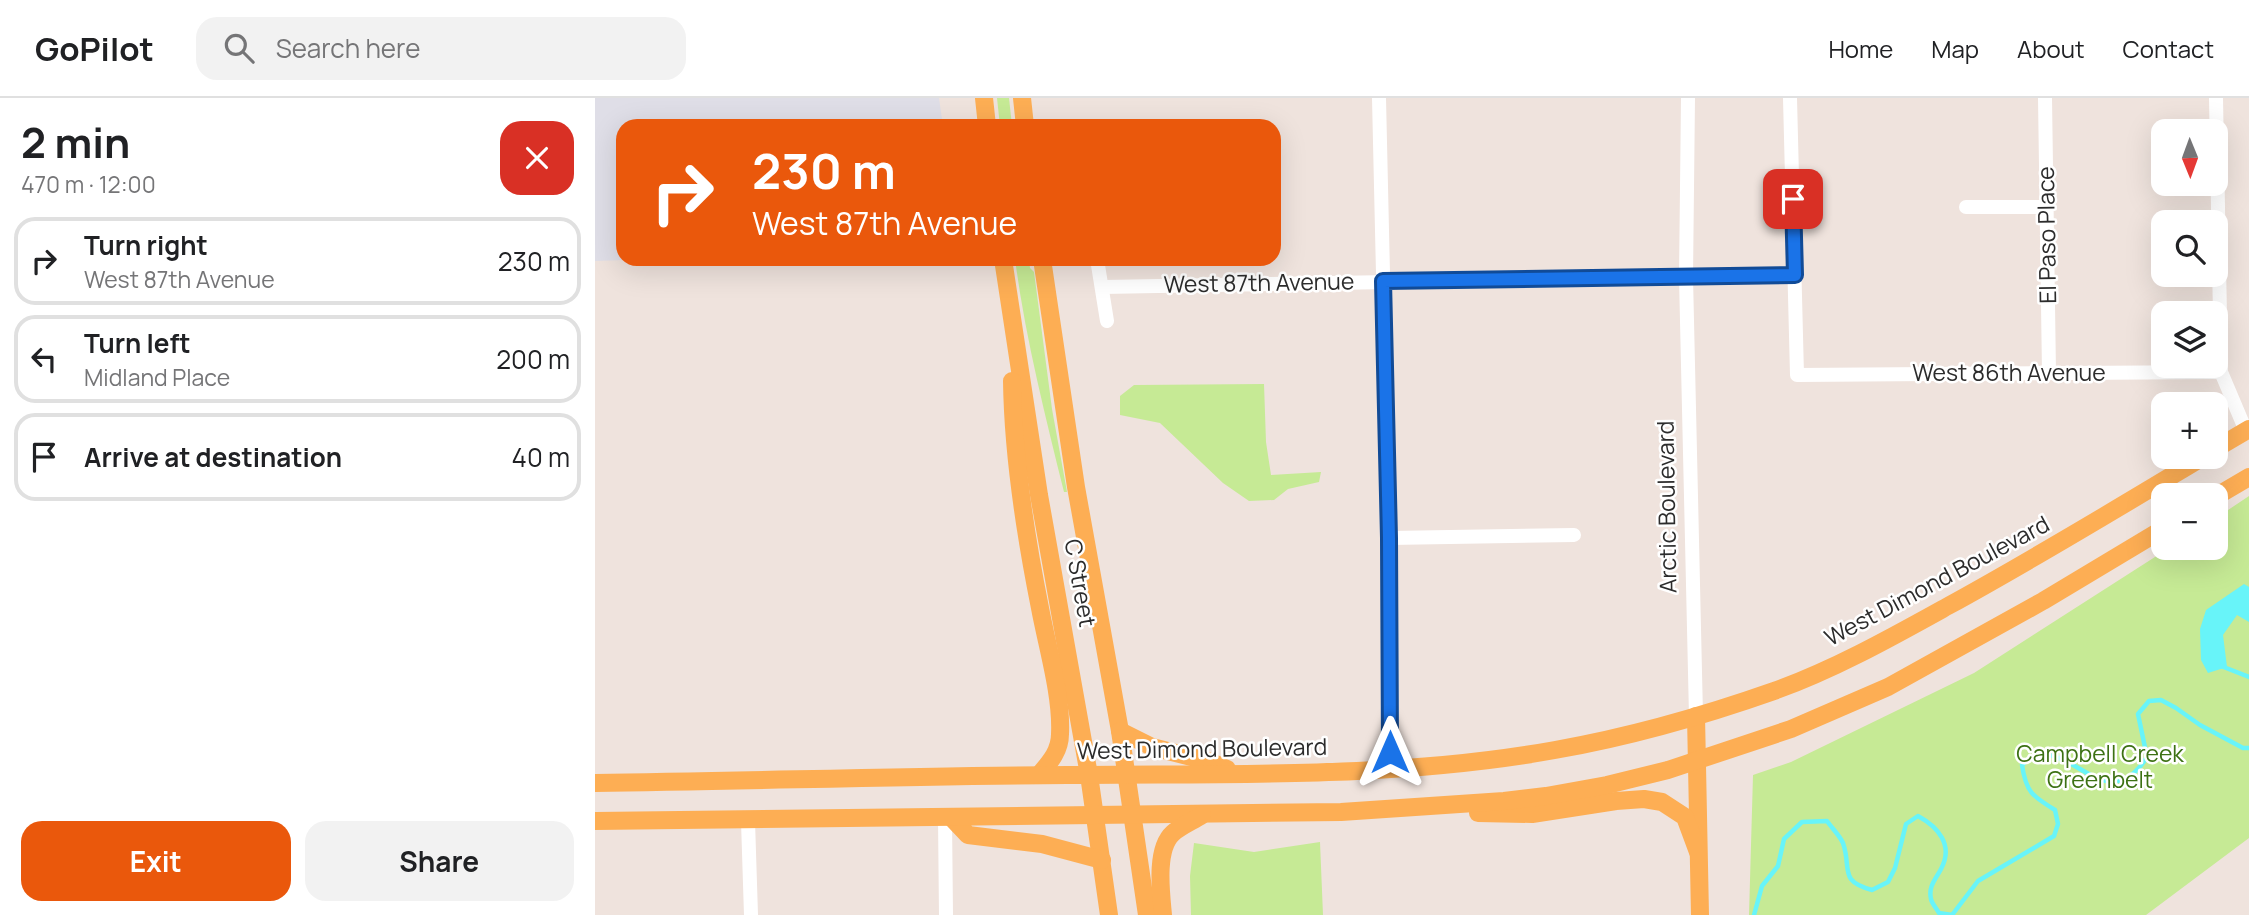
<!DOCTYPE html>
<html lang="en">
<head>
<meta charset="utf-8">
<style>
  :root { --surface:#fff; --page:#f2f2f2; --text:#202124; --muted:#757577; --line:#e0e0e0; --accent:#ea580c }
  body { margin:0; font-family:Manrope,sans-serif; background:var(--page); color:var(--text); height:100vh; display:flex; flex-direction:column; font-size:26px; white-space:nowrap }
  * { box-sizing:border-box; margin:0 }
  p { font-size:23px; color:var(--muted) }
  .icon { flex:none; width:38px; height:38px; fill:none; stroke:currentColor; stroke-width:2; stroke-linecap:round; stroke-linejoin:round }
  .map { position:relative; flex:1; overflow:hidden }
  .side { display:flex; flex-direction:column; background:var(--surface); width:595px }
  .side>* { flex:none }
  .banner { position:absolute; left:21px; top:21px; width:665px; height:147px; border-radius:21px; box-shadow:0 7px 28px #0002; background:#ea580c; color:#fff; overflow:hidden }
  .needle { width:46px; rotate:179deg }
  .tools { position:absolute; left:1556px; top:21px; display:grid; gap:14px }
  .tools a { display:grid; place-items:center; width:77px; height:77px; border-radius:14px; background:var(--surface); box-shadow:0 7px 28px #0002; font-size:35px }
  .pin { position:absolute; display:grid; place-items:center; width:60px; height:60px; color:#fff; margin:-30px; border-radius:14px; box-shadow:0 4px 10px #0006 }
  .me { position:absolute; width:77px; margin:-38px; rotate:0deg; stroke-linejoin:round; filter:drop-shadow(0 0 5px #0008) }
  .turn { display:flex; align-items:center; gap:24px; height:147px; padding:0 21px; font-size:32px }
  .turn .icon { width:91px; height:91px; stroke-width:2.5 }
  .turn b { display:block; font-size:49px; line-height:60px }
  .round { display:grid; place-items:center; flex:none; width:74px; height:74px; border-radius:21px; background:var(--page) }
  .overview { display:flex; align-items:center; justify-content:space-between; height:119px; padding:0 21px }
  h1 { font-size:42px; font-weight:700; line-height:52px }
  .button { display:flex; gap:14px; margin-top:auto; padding:14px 21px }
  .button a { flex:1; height:80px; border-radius:21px; background:var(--accent); color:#fff; font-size:28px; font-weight:700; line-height:80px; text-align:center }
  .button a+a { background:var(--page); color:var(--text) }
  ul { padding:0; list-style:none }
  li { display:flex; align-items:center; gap:21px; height:88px; margin:0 14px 10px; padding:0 7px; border:4px solid var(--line); border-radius:21px }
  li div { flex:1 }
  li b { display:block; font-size:26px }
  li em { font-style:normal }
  header { display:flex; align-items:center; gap:42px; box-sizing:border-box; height:98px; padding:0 35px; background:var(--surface); border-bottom:2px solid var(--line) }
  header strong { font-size:33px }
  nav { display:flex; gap:38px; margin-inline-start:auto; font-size:24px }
  .search { width:490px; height:63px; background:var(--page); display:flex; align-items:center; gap:18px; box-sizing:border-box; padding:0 24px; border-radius:21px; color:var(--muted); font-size:26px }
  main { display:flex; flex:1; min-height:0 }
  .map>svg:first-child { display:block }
</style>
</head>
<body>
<header>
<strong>GoPilot</strong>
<div class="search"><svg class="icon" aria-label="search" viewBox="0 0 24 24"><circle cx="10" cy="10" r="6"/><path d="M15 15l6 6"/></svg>Search here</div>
<nav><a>Home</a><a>Map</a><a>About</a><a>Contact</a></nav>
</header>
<main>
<section class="side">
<div class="overview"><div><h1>2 min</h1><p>470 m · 12:00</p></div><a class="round" style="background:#d93025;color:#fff"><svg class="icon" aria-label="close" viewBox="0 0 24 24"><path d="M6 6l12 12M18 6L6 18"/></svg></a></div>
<ul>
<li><svg class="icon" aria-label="right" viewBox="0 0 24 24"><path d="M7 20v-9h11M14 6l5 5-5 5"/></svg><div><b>Turn right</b><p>West 87th Avenue</p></div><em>230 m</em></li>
<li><svg class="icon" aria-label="left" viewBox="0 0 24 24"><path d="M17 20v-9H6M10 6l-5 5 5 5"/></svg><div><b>Turn left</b><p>Midland Place</p></div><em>200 m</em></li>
<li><svg class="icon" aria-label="arrive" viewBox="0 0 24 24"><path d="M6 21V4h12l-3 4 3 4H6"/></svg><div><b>Arrive at destination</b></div><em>40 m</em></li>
</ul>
<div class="button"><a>Exit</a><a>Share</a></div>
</section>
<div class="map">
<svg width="1654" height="817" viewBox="0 0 1654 817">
  <rect width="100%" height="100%" fill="#efe3dd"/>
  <polygon fill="#dfdee7" points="0,0 344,0 348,28 28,28 28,161 62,161 0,163"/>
  <g fill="#c6ea95">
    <polygon points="402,0 414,0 417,28 405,28"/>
    <path d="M420,161H434L435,170L439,174L457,311L472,394H469C450,317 430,238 420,161Z"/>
    <polygon points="669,286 671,344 676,377 726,374 724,384 693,391 679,402 654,403 628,385 565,325 525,317 525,298 539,287"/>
    <polygon points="1654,398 1654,740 1551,817 1154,817 1158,677 1196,664 1379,575 1574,450 1620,450 1621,420"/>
    <polygon points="725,744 728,817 596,817 595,778 599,745 659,754"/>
  </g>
  <polygon fill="#68f4f9" points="1649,486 1654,489 1654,524 1642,517 1628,537 1632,569 1613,575 1606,562 1605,531 1611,512"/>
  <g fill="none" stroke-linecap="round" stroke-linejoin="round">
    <g stroke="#68f4f9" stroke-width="4.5">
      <polyline points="1626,568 1654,579"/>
      <path d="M1159,817L1167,788L1183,768L1189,741L1207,724L1232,723C1237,730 1245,738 1248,745C1257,771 1243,783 1277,792L1293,784L1300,770L1311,726L1323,718C1343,729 1359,747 1346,771C1341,781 1333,788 1336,801C1337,806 1342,811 1344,815L1357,817L1383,783L1459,738L1463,726L1460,712C1437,698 1431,694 1427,667C1470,626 1508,728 1552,659L1543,616L1554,603L1566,602L1581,610L1605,627L1648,650H1654"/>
    </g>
    <g stroke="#fff" stroke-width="14">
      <polyline points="784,0 794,440 795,671"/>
      <polyline points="1093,0 1091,179 1101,618"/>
      <polyline points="1195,0 1202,277 1626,274"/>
      <polyline points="1450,0 1454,275"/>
      <polyline points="1621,0 1626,274 1651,333"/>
      <polyline points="1371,109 1451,109"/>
      <polyline points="502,161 512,223"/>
      <polyline points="507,189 1200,177"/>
      <polyline points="794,440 979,437"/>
      <polyline points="350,720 351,817"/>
      <polyline points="153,723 156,817"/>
    </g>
    <g stroke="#fdae54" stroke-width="18">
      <polyline points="389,0 392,28"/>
      <polyline points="427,0 430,28"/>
      <polyline points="408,161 444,397 494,677 514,817"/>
      <polyline points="447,161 481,389 525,633 552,817"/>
      <path d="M417,283C418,359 430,435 445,510C452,548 467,598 465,636C465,653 455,664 444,677"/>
      <polyline points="1620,351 1654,331"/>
      <polyline points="1620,399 1654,379"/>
      <polyline points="1101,618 1105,817"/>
      <polyline points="525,633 557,649 616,664 632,671"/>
      <path d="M0,685C157,683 315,678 472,677C634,675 799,681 960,652C1034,639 1108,618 1179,593C1240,571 1297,539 1353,508C1439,461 1523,410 1608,359"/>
      <polyline points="883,715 937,716 1021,703 1049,701 1067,704 1090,719 1103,754"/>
      <polyline points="356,719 373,737 447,746 507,762"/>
      <polyline points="0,723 746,714 909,703 951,698 1012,687 1073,672 1196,631 1293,589 1448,503 1568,431"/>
      <path d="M568,817C566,795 560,751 578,735C586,728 598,723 607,717"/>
    </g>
  </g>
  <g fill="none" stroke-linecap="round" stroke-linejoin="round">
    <defs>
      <polyline id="route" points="795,654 794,440 788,183 1200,177 1198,101"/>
    </defs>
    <use href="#route" stroke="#114b97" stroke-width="18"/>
    <use href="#route" stroke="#1a73e8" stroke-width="12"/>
  </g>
  <g text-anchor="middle" stroke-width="5" stroke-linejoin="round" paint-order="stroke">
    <g font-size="23" fill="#2c2c2c" stroke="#fff">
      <text transform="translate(1452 137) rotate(-91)" y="8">El Paso Place</text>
      <text transform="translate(664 185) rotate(-1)" y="8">West 87th Avenue</text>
      <text x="1414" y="283">West 86th Avenue</text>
      <text transform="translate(1072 409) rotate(-91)" y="8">Arctic Boulevard</text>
      <text transform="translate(1342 483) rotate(-28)" y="8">West Dimond Boulevard</text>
      <text transform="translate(485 485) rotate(80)" y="8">C Street</text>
      <text transform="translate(607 651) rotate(-1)" y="8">West Dimond Boulevard</text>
    </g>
    <g font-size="23" fill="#3d7114" stroke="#fff">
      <text x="1505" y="664">Campbell Creek<tspan x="1505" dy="26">Greenbelt</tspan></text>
    </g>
  </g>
</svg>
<div class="tools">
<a><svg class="needle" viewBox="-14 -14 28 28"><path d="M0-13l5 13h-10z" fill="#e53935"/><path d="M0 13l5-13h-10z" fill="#757577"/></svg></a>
<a><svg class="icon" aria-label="search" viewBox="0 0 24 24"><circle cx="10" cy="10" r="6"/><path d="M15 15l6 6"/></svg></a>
<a><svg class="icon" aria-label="layers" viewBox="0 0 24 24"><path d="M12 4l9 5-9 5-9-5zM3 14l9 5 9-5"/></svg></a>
<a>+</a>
<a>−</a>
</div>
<div class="pin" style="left:1198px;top:101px;background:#d93025"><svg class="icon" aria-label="arrive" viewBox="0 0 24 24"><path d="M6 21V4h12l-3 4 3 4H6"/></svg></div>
<svg class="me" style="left:795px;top:654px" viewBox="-20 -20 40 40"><path d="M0-17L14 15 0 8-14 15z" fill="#1a73e8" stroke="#fff" stroke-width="4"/></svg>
<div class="banner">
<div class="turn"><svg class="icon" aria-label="right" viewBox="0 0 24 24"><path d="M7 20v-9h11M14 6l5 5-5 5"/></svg><div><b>230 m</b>West 87th Avenue</div></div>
</div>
</div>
</main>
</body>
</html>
